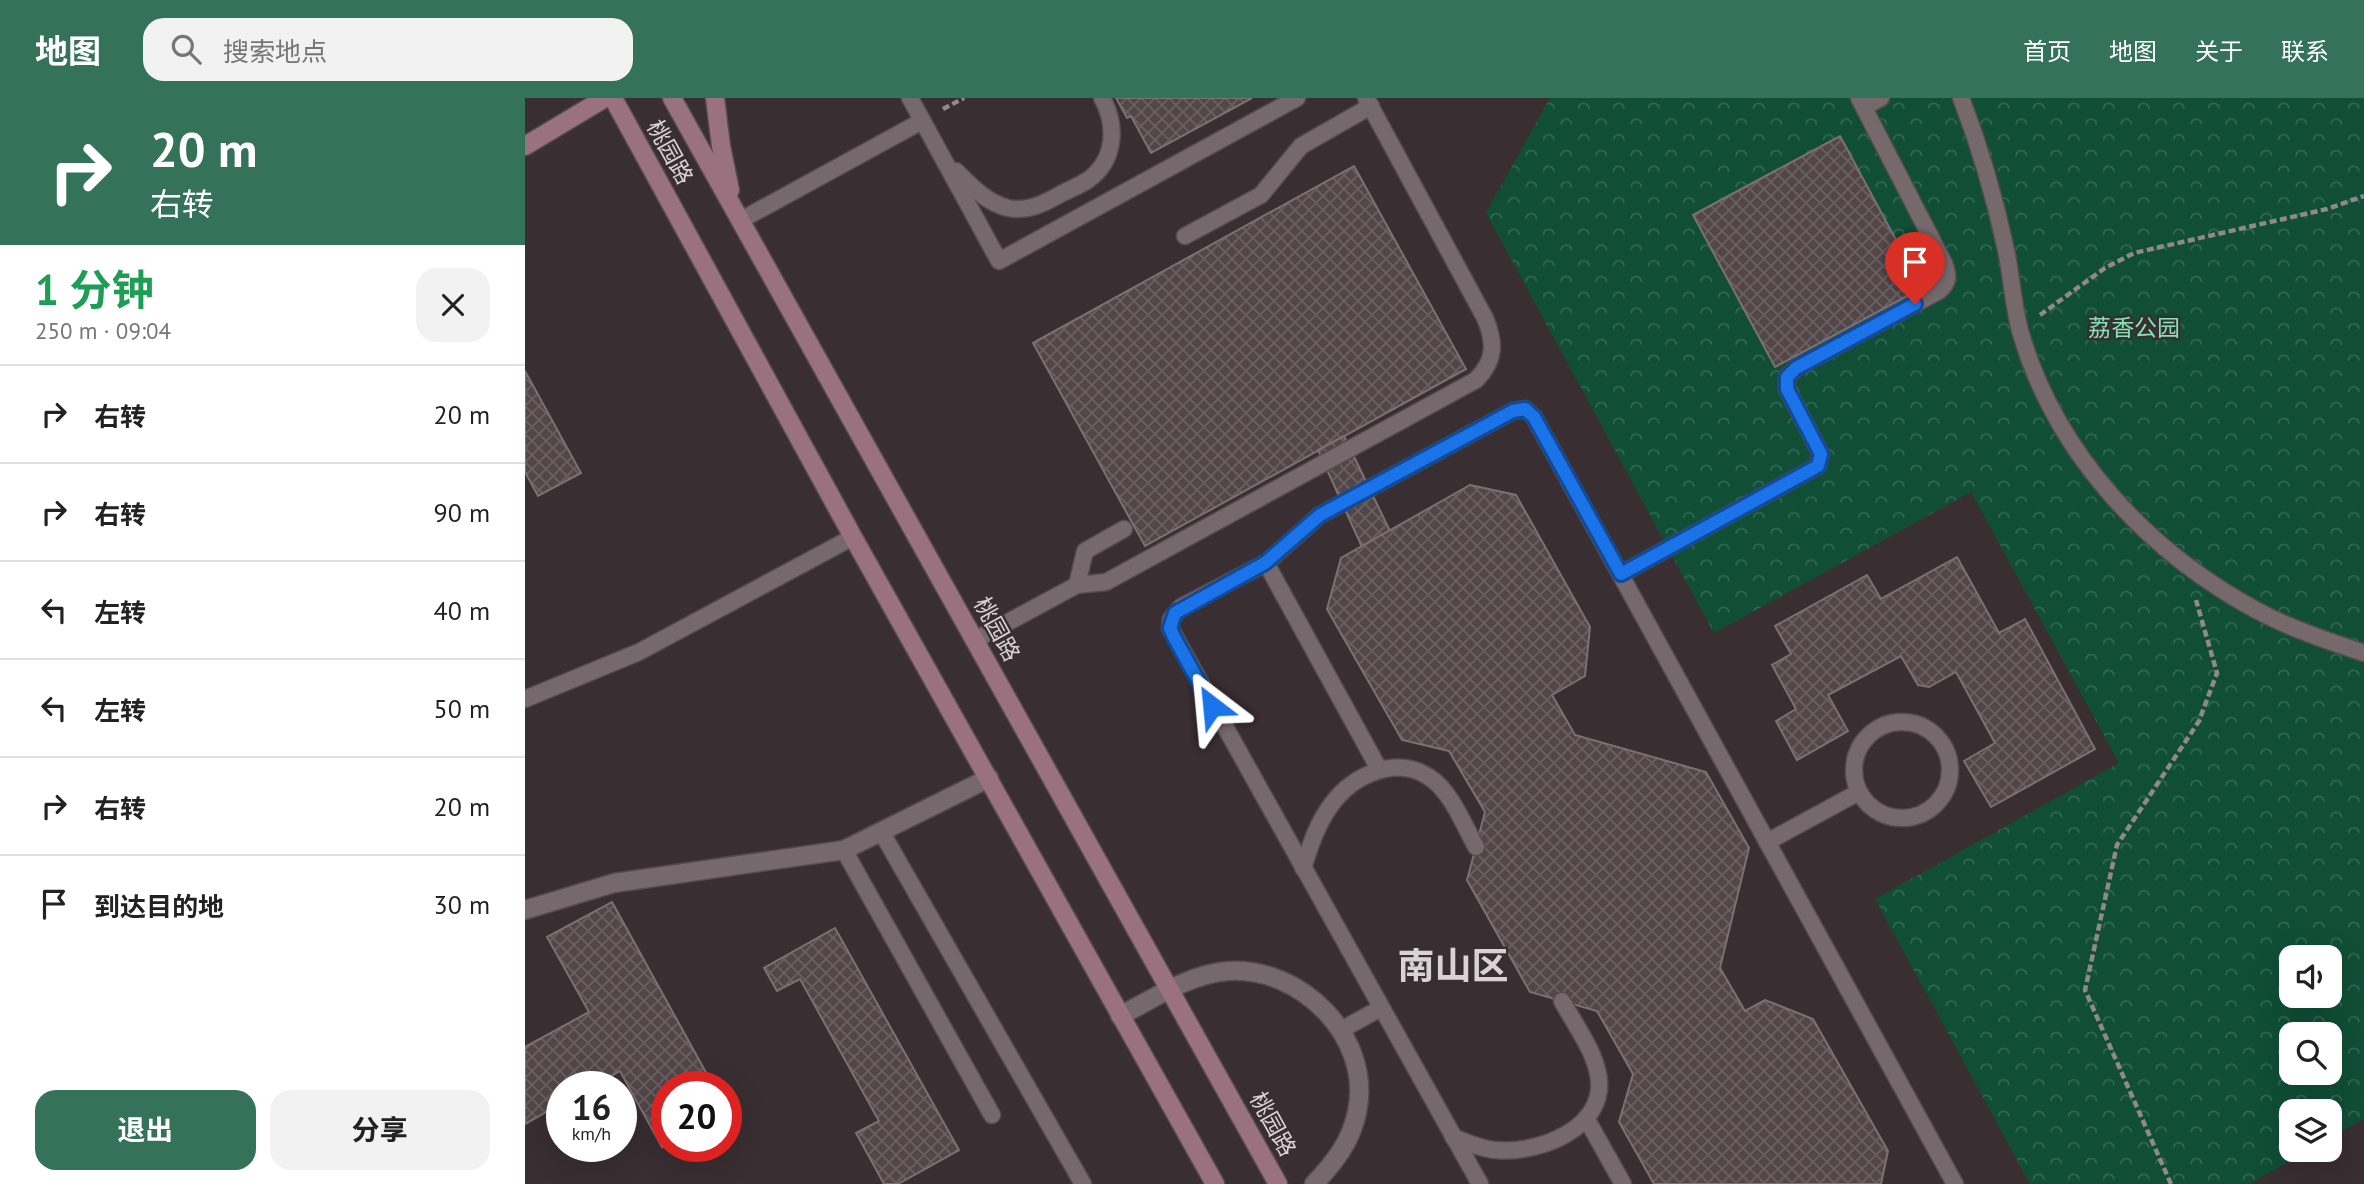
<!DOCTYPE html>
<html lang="zh">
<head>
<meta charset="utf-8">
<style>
  :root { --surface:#fff; --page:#f2f2f2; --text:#222; --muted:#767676; --line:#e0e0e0; --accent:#347259 }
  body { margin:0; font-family:"PT Sans","Noto Sans SC",sans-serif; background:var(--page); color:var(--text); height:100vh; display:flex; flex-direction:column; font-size:26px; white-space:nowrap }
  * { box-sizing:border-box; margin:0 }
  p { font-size:23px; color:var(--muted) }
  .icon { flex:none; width:38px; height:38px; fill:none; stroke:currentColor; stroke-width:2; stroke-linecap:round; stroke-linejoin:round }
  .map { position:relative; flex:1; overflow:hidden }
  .details { display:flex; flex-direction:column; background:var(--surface); width:525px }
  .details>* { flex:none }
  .guide { background:#347259; color:#fff; overflow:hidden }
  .controls { position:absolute; left:1754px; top:847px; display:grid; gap:14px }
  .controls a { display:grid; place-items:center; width:63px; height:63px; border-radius:14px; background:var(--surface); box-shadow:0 7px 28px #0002; font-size:35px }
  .speed { position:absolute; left:21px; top:973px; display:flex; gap:14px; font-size:35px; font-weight:700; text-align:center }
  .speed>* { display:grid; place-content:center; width:91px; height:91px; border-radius:50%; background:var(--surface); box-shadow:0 7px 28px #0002; line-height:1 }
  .speed small { font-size:18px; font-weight:400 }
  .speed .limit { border:10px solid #d22; background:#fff; color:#111 }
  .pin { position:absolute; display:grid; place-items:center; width:60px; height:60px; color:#fff; margin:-72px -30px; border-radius:50% 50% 50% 0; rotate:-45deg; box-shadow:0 0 7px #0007 }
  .pin .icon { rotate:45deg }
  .me { position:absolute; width:77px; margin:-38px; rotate:331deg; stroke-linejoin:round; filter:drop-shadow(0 0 5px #0008) }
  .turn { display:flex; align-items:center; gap:24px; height:147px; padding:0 35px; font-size:32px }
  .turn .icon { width:91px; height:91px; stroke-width:2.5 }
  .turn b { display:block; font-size:49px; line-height:60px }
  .round { display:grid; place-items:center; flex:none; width:74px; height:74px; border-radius:21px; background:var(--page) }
  .headline { display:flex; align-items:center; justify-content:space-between; height:119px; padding:0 35px }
  h1 { font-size:42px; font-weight:700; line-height:52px; color:#1e9e55 }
  .button { display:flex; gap:14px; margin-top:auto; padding:14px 35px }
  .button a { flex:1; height:80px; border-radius:21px; background:var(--accent); color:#fff; font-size:28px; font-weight:700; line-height:80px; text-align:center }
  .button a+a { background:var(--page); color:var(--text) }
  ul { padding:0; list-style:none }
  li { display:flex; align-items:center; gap:21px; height:98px; padding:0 35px; border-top:2px solid var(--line) }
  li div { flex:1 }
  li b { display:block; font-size:26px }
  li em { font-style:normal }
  header { display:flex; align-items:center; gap:42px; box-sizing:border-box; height:98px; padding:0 35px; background:var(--accent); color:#fff }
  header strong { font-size:33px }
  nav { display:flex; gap:38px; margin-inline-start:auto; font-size:24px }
  .search { width:490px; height:63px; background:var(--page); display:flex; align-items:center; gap:18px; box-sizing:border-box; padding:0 24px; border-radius:21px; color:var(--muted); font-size:26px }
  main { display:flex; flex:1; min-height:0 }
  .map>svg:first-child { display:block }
</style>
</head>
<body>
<header>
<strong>地图</strong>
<div class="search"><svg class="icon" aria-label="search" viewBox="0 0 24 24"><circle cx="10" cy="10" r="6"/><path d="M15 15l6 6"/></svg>搜索地点</div>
<nav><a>首页</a><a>地图</a><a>关于</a><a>联系</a></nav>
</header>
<main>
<section class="details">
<div class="guide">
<div class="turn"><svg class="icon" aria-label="right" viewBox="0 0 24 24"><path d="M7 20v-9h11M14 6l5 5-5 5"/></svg><div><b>20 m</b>右转</div></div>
</div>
<div class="headline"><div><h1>1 分钟</h1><p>250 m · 09:04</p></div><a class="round"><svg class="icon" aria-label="close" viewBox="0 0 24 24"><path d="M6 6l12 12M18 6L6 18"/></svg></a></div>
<ul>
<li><svg class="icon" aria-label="right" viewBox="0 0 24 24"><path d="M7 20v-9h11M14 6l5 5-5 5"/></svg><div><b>右转</b></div><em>20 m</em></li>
<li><svg class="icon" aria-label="right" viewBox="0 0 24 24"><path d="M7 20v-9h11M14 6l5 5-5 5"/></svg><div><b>右转</b></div><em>90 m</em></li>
<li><svg class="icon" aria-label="left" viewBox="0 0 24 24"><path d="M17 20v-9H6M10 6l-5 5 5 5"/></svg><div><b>左转</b></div><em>40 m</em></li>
<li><svg class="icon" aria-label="left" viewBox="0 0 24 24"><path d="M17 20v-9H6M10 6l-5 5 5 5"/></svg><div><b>左转</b></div><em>50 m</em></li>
<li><svg class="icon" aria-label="right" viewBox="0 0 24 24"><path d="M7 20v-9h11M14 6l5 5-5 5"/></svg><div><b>右转</b></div><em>20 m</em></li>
<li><svg class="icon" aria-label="arrive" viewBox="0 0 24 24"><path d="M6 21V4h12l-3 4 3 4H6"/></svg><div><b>到达目的地</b></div><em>30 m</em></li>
</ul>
<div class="button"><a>退出</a><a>分享</a></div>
</section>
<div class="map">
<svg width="1839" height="1086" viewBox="0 0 1839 1086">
  <defs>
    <pattern id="park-crowns" width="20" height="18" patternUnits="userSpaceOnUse" patternTransform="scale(1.75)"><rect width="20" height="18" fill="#104e36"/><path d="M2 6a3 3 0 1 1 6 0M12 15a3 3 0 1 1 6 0" fill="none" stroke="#326752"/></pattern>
    <pattern id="building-cross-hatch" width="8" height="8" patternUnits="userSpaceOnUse" patternTransform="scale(1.75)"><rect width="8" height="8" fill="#524649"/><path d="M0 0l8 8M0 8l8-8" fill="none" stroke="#6a6062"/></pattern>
  </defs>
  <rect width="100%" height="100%" fill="#392e31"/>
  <path fill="url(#park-crowns)" fill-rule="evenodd" d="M1025,0H1839V1021L1804,1040V1013H1766V1052H1784L1724,1086H1505L1350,801L1594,665L1446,394L1189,535L961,115ZM1766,859H1804V898H1766ZM1766,936H1804V975H1766Z"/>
  <g fill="url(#building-cross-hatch)" stroke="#7d7074" stroke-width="2">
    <polygon points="591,0 727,0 626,55 606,18 602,20"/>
    <polygon points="1315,38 1397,190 1250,269 1168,117"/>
    <polygon points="829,68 941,271 620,448 508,245"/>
    <polygon points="0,273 56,375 13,398 0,374"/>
    <polygon points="819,338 865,433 837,449 793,352"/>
    <polygon points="945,387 991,397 1065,529 1060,578 1027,597 1050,637 1181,674 1224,750 1195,870 1220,913 1240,902 1288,921 1363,1053 1356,1086 1129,1086 1094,1024 1108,976 1072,913 1005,894 942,782 960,714 924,653 877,642 802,511 816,460"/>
    <polygon points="1432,459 1474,535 1500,521 1570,651 1466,709 1439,663 1470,645 1431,574 1404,589 1393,587 1376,558 1303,597 1323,633 1272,662 1251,623 1271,611 1247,567 1266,556 1250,528 1342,477 1356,501"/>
    <polygon points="87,804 189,989 142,989 142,1046 137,1049 95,973 67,989 37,989 37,1005 0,1026 0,949 64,914 22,839"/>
    <polygon points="310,830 434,1052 373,1086 359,1086 331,1035 354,1023 275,881 252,893 239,870"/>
  </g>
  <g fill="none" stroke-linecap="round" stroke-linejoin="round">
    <defs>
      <g id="lane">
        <polyline points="385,0 474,163 772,0"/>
        <path d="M1436,0C1455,49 1470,101 1481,152C1487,180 1488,209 1496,236C1531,355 1622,453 1731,512C1764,530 1803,543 1839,555"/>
        <polyline points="1339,9 1356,0"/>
        <path d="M431,73C446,88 462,105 483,110C502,114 518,106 534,97C543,92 554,88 563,82C591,62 592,27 577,0"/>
        <polyline points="216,122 397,23"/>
        <polyline points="660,138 736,97 776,48 846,8"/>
        <polyline points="741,465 854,671"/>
        <path d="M1096,476L1293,368L1296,356L1262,291V279L1271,270L1414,193C1424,185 1424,177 1419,165L1334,0"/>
        <polyline points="552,487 560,453 599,431"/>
        <path d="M450,542L552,487L581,484L951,282C971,262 970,244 960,220L841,0"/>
        <polyline points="0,601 114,554 328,439"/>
        <circle cx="1377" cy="672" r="48"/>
        <polyline points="357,735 558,1086"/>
        <polyline points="1242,744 1334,694"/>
        <polyline points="319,752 467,1017"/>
        <path d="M778,770C785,748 792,726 806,707C828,677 871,657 904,679C926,693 939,727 951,749"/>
        <polyline points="816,932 856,910"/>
        <polyline points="1061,1020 1098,1086"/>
        <path d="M928,1039C941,1044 956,1051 970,1052C1007,1056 1069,1036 1074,992C1077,962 1051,929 1037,903"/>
        <polyline points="955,1086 645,530 646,521 656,509 741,465 795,417 988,313 1000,311 1009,319 1430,1086"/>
      </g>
      <g id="street">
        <polyline points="0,812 89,785 319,752 464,680"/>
        <path d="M595,918C629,900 665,876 703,873C776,868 848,940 832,1014C826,1044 809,1065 789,1086"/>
      </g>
      <g id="secondary">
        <polyline points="88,0 328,439 690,1086"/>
        <polyline points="147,0 753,1086"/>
        <polyline points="190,0 196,48 205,92"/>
        <polyline points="0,48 80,0"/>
      </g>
    </defs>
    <use href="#lane" stroke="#544b4e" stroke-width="19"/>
    <use href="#street" stroke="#544b4e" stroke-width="21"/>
    <use href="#secondary" stroke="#544b4e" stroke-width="21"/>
    <g stroke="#91888b" stroke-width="4.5" stroke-dasharray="7 3.5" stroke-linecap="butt">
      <polyline points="418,11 439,0"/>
      <polyline points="1515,217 1580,170 1609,155 1802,111 1839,98"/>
      <polyline points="1646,1086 1560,892 1592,747 1674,623 1692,575 1671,502"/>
    </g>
    <use href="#lane" stroke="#76696d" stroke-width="16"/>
    <use href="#street" stroke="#76696d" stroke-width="18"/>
    <use href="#secondary" stroke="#9a717f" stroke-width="18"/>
  </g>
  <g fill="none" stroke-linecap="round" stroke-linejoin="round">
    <defs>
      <polyline id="route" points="687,608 649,539 645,530 650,515 740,465 795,417 988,313 1000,311 1009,319 1096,476 1293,368 1296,356 1262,291 1262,279 1271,270 1390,206"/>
    </defs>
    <use href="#route" stroke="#114b97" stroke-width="18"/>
    <use href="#route" stroke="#1a73e8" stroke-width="12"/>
  </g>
  <g text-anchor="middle" stroke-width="5" stroke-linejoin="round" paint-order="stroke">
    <g font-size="23" fill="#dad3d5" stroke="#392e31">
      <text transform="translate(145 54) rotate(61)" y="8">桃园路</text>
      <text transform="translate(472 531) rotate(61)" y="8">桃园路</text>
      <text transform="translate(748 1026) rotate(61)" y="8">桃园路</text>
    </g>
    <g font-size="23" fill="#82e3b6" stroke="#392e31">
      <text x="1609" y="238">荔香公园</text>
    </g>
    <g font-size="37" font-weight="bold" fill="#dad3d5" stroke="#392e31">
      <text x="928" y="881">南山区</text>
    </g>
  </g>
</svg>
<div class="controls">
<a><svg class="icon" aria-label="sound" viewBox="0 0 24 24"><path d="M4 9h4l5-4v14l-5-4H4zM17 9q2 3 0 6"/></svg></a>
<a><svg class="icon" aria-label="search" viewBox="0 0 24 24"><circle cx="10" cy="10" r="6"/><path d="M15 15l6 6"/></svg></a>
<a><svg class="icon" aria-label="layers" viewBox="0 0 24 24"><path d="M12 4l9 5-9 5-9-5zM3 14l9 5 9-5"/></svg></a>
</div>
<div class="speed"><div>16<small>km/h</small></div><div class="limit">20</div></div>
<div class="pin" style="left:1390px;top:206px;background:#d93025"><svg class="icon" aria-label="arrive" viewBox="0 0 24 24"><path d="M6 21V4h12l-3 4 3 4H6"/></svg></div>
<svg class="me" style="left:687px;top:608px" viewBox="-20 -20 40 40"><path d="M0-17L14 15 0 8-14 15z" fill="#1a73e8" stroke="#fff" stroke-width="4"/></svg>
</div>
</main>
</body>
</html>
